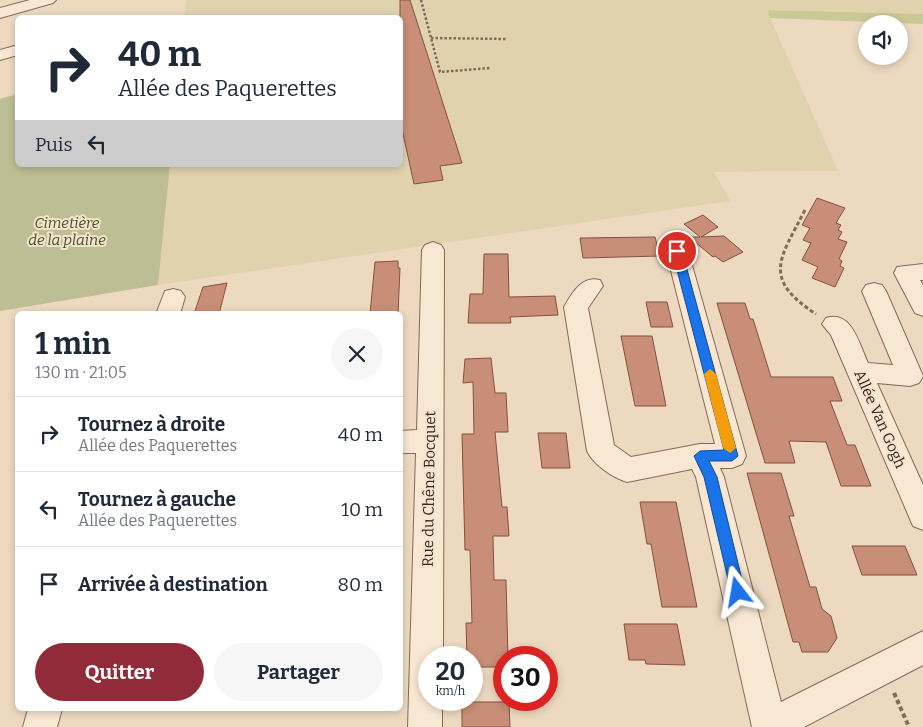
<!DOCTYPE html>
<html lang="fr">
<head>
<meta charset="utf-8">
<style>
  :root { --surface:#fff; --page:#f6f6f7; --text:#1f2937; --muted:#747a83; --line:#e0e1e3; --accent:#912b39 }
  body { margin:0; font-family:Bitter,serif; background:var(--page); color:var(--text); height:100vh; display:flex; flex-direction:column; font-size:19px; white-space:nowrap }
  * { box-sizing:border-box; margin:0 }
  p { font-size:16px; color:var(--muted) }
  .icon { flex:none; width:28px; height:28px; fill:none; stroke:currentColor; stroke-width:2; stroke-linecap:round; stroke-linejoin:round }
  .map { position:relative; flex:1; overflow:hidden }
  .drawer { position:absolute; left:15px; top:311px; width:388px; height:400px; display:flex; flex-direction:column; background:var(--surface); border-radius:8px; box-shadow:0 2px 8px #0003 }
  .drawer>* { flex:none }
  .top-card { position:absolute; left:15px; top:15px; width:388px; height:152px; border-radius:8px; box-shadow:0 2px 8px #0003; background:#fff; color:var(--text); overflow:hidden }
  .tools { position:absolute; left:858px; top:15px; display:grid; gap:10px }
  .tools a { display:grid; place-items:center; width:50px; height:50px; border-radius:50%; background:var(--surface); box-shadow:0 2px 8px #0003; font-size:25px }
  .speed { position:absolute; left:418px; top:646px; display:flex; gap:10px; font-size:25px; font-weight:700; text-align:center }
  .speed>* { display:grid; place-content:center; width:65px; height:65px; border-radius:50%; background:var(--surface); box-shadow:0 2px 8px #0003; line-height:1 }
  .speed small { font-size:12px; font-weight:400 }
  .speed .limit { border:8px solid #d22; background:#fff; color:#111 }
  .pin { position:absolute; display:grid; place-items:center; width:42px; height:42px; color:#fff; margin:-21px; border:2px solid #fff; border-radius:50%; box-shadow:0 1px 5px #0007 }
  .me { position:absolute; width:55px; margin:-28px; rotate:346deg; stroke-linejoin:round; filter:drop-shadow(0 0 4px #0008) }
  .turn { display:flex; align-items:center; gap:18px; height:105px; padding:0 20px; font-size:22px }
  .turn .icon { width:65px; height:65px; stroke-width:2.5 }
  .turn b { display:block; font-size:35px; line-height:42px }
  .then { display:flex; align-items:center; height:48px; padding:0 20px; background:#0003; gap:10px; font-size:19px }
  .round { display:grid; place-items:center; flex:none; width:52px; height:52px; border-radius:26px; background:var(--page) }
  .headline { display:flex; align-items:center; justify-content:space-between; height:85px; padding:0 20px }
  h1 { font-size:30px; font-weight:700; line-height:38px }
  .button { display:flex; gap:10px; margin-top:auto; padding:10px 20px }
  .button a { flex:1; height:58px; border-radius:30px; background:var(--accent); color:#fff; font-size:20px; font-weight:700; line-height:58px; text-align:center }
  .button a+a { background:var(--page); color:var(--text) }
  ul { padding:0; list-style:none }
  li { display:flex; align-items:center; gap:15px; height:75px; padding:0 20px; border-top:1px solid var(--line) }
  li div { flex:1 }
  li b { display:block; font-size:19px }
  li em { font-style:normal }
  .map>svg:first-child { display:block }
</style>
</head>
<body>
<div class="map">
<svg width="923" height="727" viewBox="0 0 923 727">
  <rect width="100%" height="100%" fill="#ecd9c0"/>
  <polygon fill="#e1d2ae" points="186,0 923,0 923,14 768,10 770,18 838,171 714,172 730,201 158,285 170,165 400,165 400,18 184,17"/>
  <polygon fill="#cac995" points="768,10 923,14 923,24 770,18"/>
  <polygon fill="#bebe94" points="17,94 18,165 170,165 158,285 0,311 0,99"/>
  <g fill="#c98e77" stroke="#83513f">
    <polygon points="400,0 410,0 462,163 440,166 443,180 414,184 400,120"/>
    <polygon points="817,198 845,208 836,223 841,225 838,230 842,232 838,239 847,242 839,259 842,261 840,266 844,268 835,287 812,278 818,267 802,260 811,243 803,240 810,228 802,225"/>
    <polygon points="703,215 718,227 701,237 724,236 743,252 723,262 715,256 713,257 689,237 700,237 684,224"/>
    <polygon points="655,237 660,256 583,258 580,238"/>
    <polygon points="484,254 508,254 509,297 555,296 558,315 510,317 511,323 468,323 470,294 483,294"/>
    <polygon points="398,261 398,268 400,268 398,314 370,314 375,262"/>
    <polygon points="227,283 219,314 194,314 203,287"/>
    <polygon points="646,302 667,302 673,327 651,327"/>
    <polygon points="717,303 745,303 750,319 753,319 771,377 833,377 842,401 830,401 847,445 855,445 871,486 841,486 826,442 789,441 795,463 765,463"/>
    <polygon points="621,336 652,336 666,406 635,406"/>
    <polygon points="491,358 495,393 506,393 508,432 495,432 502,507 507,507 509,536 493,536 494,580 506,580 508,658 504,658 504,667 471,667 471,658 467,658 466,623 472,623 470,550 465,550 462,434 474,434 473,382 463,383 465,359"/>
    <polygon points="538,433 566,433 570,468 542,468"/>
    <polygon points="747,473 781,473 794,516 789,516 810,587 816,587 822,609 831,616 837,638 828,652 802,652 799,642 793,642"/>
    <polygon points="640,502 676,502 697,607 662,607 651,544 647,544"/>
    <polygon points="852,546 905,546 917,575 862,575"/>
    <polygon points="624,624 677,624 685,665 646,664 645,660 629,660"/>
    <polygon points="462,702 509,702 510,727 462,727"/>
  </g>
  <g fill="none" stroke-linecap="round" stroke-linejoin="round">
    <defs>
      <g id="minor">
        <polygon points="30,0 56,0 53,3 0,18 0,8"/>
        <polygon points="18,45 18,55 0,60 0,50"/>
        <polygon points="433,242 441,245 444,250 443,658 429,658 429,700 442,700 442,727 408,727 416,453 400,453 400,431 417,430 422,250 425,245"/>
        <path d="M677,243L685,246L688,251L746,456L742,464L732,468H720L724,477L781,702L923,631V665L804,727H752L696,477L692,469L627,482C612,477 594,465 587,451L564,307C572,293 582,275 600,280L603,286L588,308L614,445L631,457L700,444H715L666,251L669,246Z"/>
        <polygon points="923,264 923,280 920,280 923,285 923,316 915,313 894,273 897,267"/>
        <path d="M874,283L882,285L886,291L923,376L919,383L910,386L877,383L923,485V530L913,526L831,335L822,324L826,318C852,310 859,344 868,363L893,365L862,291L866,285Z"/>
        <polygon points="173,289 181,291 185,297 180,314 156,314 165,291"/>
        <polygon points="28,709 62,709 57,727 23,727"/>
      </g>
    </defs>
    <use href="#minor" stroke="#846a59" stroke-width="2"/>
    <g stroke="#846a59" stroke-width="2.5" stroke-dasharray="2.5 2" stroke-linecap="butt">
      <polyline points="421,0 440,72 490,68"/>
      <polyline points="431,38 507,39"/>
    </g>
    <path stroke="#846a59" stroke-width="3" stroke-dasharray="4 2.5" stroke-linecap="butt" d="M805,210C780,259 761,278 816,314"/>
    <polyline stroke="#846a59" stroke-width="4" stroke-dasharray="4.5 3" stroke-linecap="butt" points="894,693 909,727"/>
    <use href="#minor" fill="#f7e7d3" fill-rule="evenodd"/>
  </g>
  <polygon fill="#1a73e8" stroke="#114b97" points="677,247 682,251 738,456 732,461 709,461 717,477 745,592 743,597 738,599 733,597 731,592 704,477 694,456 700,451 724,450 672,251"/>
  <polygon fill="#f59e0b" points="710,369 716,374 736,448 730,453 723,448 704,374"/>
  <g text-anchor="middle" stroke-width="4" stroke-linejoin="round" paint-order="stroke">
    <g font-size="15" font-style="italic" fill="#4b5024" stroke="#f4e4cf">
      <text x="67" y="228">Cimetière<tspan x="67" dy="17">de la plaine</tspan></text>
    </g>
    <g font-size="15" fill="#35251d" stroke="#f4e4cf">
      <text transform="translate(880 419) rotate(66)" y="5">Allée Van Gogh</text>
      <text transform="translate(429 489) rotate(-89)" y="5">Rue du Chêne Bocquet</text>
    </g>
  </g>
</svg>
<div class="tools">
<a><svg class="icon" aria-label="sound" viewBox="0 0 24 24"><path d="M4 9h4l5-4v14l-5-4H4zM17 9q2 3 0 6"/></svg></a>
</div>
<div class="speed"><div>20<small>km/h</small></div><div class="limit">30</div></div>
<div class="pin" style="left:677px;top:251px;background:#d93025"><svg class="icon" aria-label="arrive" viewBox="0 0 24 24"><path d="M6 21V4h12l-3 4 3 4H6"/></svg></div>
<svg class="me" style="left:738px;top:592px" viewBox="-20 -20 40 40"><path d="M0-17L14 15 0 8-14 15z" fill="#1a73e8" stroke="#fff" stroke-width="4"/></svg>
<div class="top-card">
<div class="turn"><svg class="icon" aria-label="right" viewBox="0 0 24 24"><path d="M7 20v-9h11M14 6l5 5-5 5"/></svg><div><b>40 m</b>Allée des Paquerettes</div></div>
<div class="then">Puis<svg class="icon" aria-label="left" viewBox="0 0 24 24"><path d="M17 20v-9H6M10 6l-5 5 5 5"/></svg></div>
</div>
<section class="drawer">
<div class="headline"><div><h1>1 min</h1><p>130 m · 21:05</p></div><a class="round"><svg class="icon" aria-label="close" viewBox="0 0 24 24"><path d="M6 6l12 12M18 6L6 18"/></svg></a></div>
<ul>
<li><svg class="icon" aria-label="right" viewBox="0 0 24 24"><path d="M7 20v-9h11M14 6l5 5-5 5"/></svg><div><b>Tournez à droite</b><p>Allée des Paquerettes</p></div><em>40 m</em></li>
<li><svg class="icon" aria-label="left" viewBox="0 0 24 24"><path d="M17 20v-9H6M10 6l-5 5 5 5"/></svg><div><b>Tournez à gauche</b><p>Allée des Paquerettes</p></div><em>10 m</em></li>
<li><svg class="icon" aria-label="arrive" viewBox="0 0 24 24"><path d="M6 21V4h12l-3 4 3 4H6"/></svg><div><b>Arrivée à destination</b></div><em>80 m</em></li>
</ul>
<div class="button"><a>Quitter</a><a>Partager</a></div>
</section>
</div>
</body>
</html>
